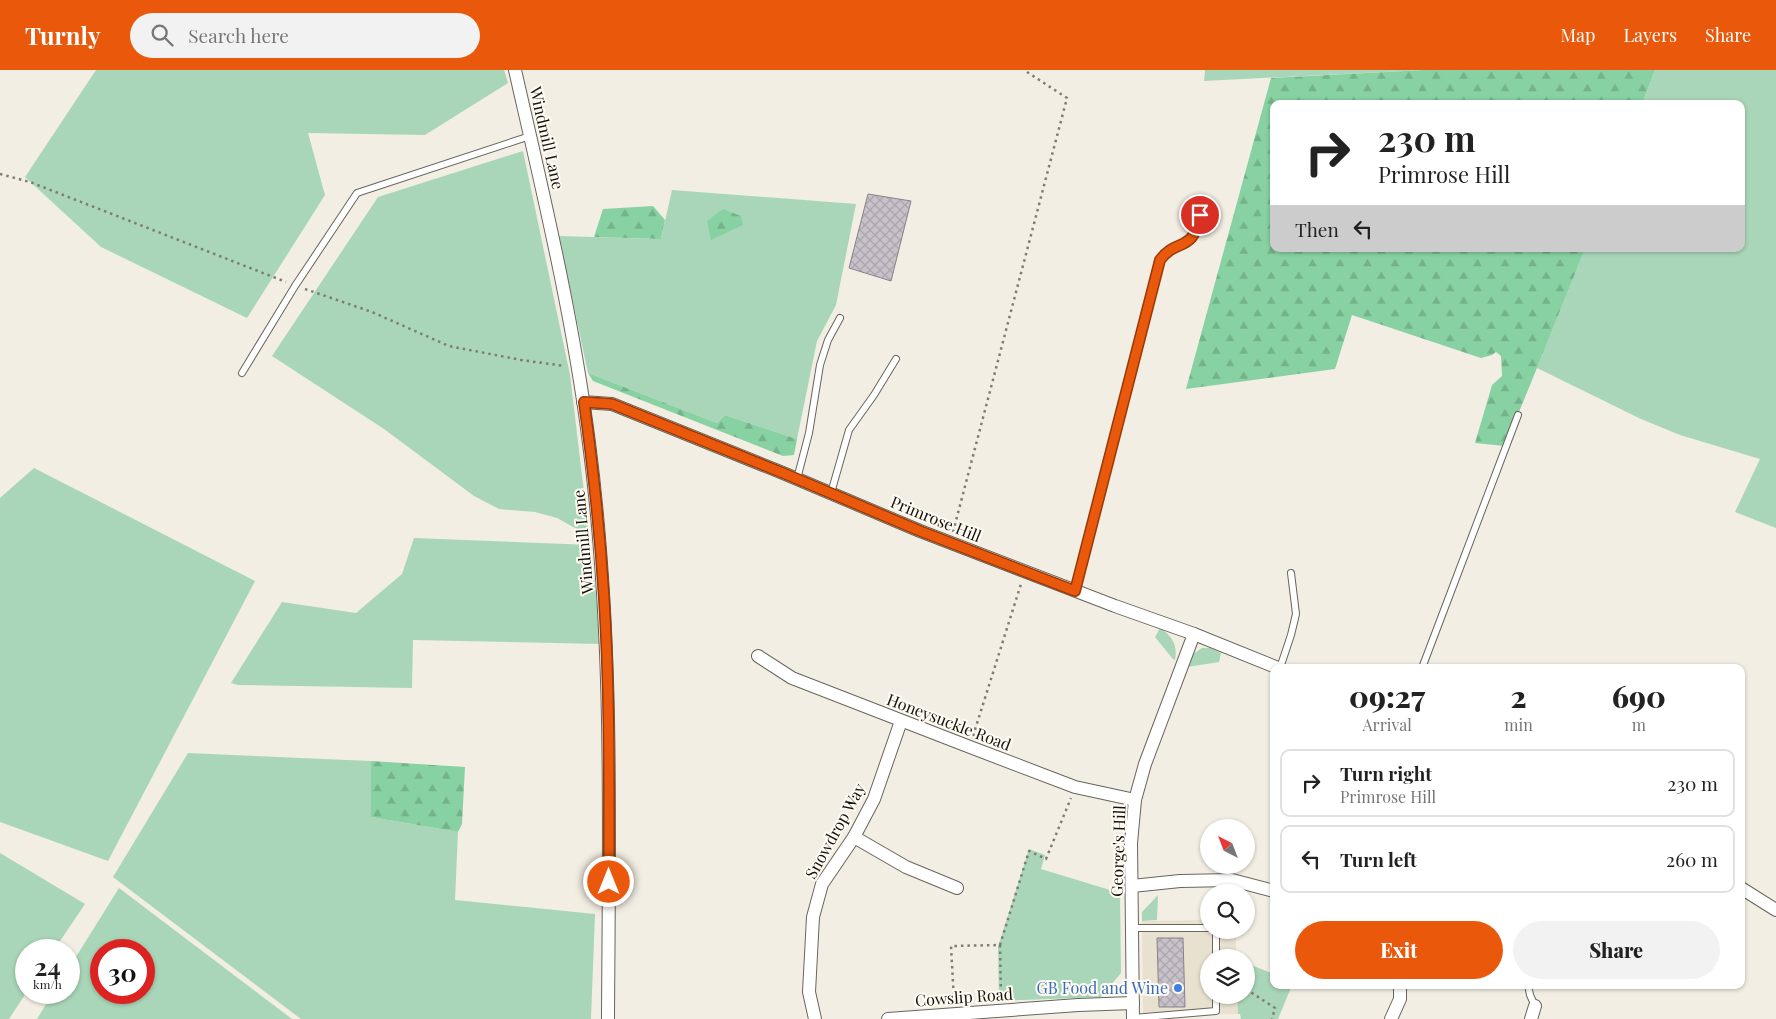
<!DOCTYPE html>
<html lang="en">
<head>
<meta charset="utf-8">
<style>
  :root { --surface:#fff; --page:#f2f2f2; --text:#222; --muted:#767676; --line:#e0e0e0; --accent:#ea580c }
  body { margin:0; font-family:"Playfair Display",serif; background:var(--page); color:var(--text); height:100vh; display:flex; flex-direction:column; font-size:19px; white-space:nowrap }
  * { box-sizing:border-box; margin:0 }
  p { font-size:16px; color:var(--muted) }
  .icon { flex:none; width:28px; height:28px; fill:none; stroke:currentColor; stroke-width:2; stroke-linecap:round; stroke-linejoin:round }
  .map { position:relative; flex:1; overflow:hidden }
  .drawer { position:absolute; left:1270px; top:594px; width:475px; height:325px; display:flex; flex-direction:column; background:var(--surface); border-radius:10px; box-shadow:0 1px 4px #0004 }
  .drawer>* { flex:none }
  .hud { position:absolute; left:1270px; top:30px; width:475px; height:152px; border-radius:10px; box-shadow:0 1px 4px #0004; background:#fff; color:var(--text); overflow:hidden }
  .needle { width:32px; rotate:318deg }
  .controls { position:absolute; left:1200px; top:749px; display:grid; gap:10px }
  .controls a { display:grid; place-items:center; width:55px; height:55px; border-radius:50%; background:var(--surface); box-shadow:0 1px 4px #0004; font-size:25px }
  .speed { position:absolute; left:15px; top:869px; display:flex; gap:10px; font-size:25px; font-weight:700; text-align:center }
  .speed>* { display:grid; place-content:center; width:65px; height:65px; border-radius:50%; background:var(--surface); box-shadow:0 1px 4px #0004; line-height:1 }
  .speed small { font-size:12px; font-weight:400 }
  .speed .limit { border:8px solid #d22; background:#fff; color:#111 }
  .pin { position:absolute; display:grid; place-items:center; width:42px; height:42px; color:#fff; margin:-21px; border:2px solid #fff; border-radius:50%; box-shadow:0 1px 5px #0007 }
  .me { position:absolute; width:55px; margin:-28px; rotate:0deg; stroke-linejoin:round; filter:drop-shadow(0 0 4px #0008) }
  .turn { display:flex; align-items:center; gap:18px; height:105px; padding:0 25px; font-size:22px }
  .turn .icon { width:65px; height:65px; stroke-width:2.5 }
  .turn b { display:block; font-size:35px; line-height:42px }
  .then { display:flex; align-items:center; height:48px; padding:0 25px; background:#0003; gap:10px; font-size:19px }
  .eta { display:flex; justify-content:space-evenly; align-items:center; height:85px; text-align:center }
  .eta b { font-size:30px; font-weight:800; line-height:35px }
  .button { display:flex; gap:10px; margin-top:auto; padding:10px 25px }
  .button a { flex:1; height:58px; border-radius:30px; background:var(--accent); color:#fff; font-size:20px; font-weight:800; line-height:58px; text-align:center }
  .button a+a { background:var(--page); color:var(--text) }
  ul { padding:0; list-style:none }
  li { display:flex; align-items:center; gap:15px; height:68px; margin:0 10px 8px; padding:0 15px; border:2px solid var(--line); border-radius:10px }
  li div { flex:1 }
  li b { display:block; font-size:19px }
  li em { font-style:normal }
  header { display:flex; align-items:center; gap:30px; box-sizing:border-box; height:70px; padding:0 25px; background:var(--accent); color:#fff }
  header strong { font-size:24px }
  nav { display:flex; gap:28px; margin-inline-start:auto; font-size:18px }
  .search { width:350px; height:45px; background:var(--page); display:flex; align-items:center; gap:12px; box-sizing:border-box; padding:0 18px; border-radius:28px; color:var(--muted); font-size:19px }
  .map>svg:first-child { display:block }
</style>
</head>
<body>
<header>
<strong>Turnly</strong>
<div class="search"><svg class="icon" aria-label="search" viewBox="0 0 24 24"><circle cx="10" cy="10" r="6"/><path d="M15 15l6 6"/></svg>Search here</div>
<nav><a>Map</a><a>Layers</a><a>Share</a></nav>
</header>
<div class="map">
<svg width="1776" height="949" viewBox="0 0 1776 949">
  <defs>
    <pattern id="forest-firs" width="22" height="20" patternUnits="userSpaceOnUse" patternTransform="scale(1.25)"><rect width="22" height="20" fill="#87d1a2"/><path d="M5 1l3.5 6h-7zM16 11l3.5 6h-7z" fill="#74b38a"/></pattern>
    <pattern id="building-cross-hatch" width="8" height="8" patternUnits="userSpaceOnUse" patternTransform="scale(1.25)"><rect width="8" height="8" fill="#c8c1ca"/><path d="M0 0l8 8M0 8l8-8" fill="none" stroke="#aba5ac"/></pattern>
  </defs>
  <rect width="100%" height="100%" fill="#f2eee3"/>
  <polygon fill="#e8e1cf" points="1209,850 1209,860 1236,860 1236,887 1209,888 1209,925 1237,925 1238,944 1143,946 1142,851"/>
  <g fill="#a9d6b8" fill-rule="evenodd">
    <polygon points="96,0 504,0 508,13 425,65 308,63 325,125 247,248 101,177 25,107"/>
    <polygon points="1205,0 1424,0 1204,11"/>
    <polygon points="1655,0 1776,0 1776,458 1735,442 1760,389 1680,365 1641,349 1537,298 1585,179 1741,179 1741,34 1642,34"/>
    <polygon points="523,81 570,305 589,464 582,462 557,448 535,442 499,439 474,426 384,359 272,286 378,127"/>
    <polygon points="672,120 856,134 836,235 817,271 797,369 725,345 717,353 588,303 559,166 661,169"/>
    <polygon points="34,398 255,511 108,791 0,752 0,428"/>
    <polygon points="414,468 591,475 601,574 413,570 412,618 238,615 231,613 282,532 356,543 402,504"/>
    <path d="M1160,558C1172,566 1178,575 1175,590L1172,588L1155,567Z"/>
    <polygon points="1202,578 1210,578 1221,583 1219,592 1187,597 1193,584"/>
    <polygon points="188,683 371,691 371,747 458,762 455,830 595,844 591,949 301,949 113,807"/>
    <polygon points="1029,779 1045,785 1041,799 1120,823 1121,903 1101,927 999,931 998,877"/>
    <polygon points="0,783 85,834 54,880 26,880 26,923 9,949 0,949"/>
    <path d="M119,818L292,949H37L53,923L69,922V898ZM101,880H144V922H101Z"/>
    <polygon points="1158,825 1157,850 1142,851 1142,842"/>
    <polygon points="1246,893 1274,904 1274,915 1292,915 1278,949 1241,949 1240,944 1238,944 1237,925 1246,925"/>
  </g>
  <g fill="url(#forest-firs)">
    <polygon points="1424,0 1655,0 1642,34 1274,34 1274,179 1585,179 1537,298 1505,376 1475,373 1492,315 1502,306 1501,286 1496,282 1492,285 1481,288 1352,245 1335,299 1186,319 1271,8"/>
    <polygon points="653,136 665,150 661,169 594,167 603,139"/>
    <polygon points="723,139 741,146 743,155 711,170 707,151"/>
    <polygon points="588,303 717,353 725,345 797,369 794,385 783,386 593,311"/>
    <polygon points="371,691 465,697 462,754 458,762 371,747"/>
  </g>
  <g fill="url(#building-cross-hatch)" stroke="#88818a">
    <polygon points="868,124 911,131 891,211 849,198"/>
    <polygon points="1157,868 1183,868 1185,937 1159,937"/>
  </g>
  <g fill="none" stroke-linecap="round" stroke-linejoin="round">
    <defs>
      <g id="service">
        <polyline points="242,303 295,216 357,123 530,66"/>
        <polyline points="797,409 809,363 820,295 828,270 840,248"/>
        <polyline points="831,423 849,360 874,325 896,289"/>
        <path d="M1075,521L1161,190C1169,179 1172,181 1183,175C1199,168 1200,147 1200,132"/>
        <polyline points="1280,598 1291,565 1296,544 1291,503"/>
        <polyline points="1422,598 1518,345"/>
        <polyline points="1132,858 1209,858"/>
        <polyline points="1216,888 1216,860"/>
        <polyline points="1528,915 1530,925 1535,936"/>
        <polyline points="1133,948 1216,941 1216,925"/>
      </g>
      <g id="minor">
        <path d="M515,0C543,123 573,247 589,373C614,564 609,757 608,949"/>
        <polyline points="583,332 612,334 783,403 920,461 1115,536 1194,564 1278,598"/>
        <polyline points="758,586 792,608 970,677 1075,717 1135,730"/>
        <polyline points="854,767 906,797 957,818"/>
        <polyline points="1132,816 1180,811 1232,810 1274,821"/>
        <polyline points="1741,818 1776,840"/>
        <polyline points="815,949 809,922 813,847 822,814 854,767 874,729 901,651"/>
        <polyline points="888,949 1078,935 1133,933"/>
        <polyline points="1133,949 1131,773 1135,730 1145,694 1194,564"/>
        <polyline points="1391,949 1400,929 1400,915"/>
        <polyline points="1531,949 1535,936"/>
      </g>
    </defs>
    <use href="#service" stroke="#69655c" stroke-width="8"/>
    <use href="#minor" stroke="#69655c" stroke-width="14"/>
    <g stroke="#7e7c75" stroke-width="2.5" stroke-dasharray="2.5 4" stroke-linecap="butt">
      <polyline points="0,104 30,112 286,212"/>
      <polyline points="305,219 372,242 449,276 521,290 565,296"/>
      <polyline points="953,462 1067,28 1024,0"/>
      <polyline points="973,666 1021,514"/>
      <polyline points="1000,875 1029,781 1046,789 1071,728"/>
      <polyline points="1246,919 1275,938 1272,949"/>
      <polyline points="954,931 951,876 1000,875 1001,929"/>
    </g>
    <use href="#service" stroke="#fff" stroke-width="6"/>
    <use href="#minor" stroke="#fff" stroke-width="12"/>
  </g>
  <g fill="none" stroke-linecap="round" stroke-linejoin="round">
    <defs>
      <path id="route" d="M609,812C609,718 610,623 604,528C600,463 593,397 584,332L612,334L783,403L920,461L1075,521L1160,190C1177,167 1193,184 1200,145"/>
    </defs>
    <use href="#route" stroke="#983908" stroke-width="12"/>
    <use href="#route" stroke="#ea580c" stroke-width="9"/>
  </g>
  <circle fill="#3f7fe0" stroke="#fffbf2" stroke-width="2" cx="1178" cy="918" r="5"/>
  <g text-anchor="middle" stroke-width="4" stroke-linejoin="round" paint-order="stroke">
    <g font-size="16" fill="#14130f" stroke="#fffbf2">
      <text transform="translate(547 68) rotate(77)" y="6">Windmill Lane</text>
      <text transform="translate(936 449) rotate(22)" y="6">Primrose Hill</text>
      <text transform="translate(583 472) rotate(-95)" y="6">Windmill Lane</text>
      <text transform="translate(949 652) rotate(21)" y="6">Honeysuckle Road</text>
      <text transform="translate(835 761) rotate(-61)" y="6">Snowdrop Way</text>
      <text transform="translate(1118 781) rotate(-88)" y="6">George's Hill</text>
      <text transform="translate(964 927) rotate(-4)" y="6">Cowslip Road</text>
    </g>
    <g font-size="16" fill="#366cbe" stroke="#fffbf2" text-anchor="end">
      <text x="1168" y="924">GB Food and Wine</text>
    </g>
  </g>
</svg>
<div class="controls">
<a><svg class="needle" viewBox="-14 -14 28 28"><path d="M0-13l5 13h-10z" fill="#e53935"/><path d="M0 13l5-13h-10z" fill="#767676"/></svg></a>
<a><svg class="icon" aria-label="search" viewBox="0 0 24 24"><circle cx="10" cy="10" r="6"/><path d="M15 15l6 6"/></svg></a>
<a><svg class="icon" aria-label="layers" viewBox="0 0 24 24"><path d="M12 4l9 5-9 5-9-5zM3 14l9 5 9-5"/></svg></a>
</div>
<div class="speed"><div>24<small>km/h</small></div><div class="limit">30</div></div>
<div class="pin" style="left:1200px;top:145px;background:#d93025"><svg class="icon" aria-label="arrive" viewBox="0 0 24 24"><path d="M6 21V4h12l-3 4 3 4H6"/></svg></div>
<svg class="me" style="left:609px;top:812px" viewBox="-20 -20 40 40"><circle r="17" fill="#ea580c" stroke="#fff" stroke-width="3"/><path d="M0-11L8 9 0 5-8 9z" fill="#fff"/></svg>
<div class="hud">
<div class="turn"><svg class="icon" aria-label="right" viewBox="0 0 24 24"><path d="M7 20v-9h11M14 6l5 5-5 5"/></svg><div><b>230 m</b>Primrose Hill</div></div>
<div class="then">Then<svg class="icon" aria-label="left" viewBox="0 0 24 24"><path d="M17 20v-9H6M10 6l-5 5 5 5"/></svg></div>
</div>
<section class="drawer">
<div class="eta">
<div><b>09:27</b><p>Arrival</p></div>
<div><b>2</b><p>min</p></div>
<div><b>690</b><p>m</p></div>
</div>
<ul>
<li><svg class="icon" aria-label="right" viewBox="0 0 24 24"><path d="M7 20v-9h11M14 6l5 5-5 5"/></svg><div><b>Turn right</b><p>Primrose Hill</p></div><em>230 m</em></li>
<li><svg class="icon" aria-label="left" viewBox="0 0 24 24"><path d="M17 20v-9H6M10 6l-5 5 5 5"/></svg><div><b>Turn left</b></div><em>260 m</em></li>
</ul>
<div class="button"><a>Exit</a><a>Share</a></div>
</section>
</div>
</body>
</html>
